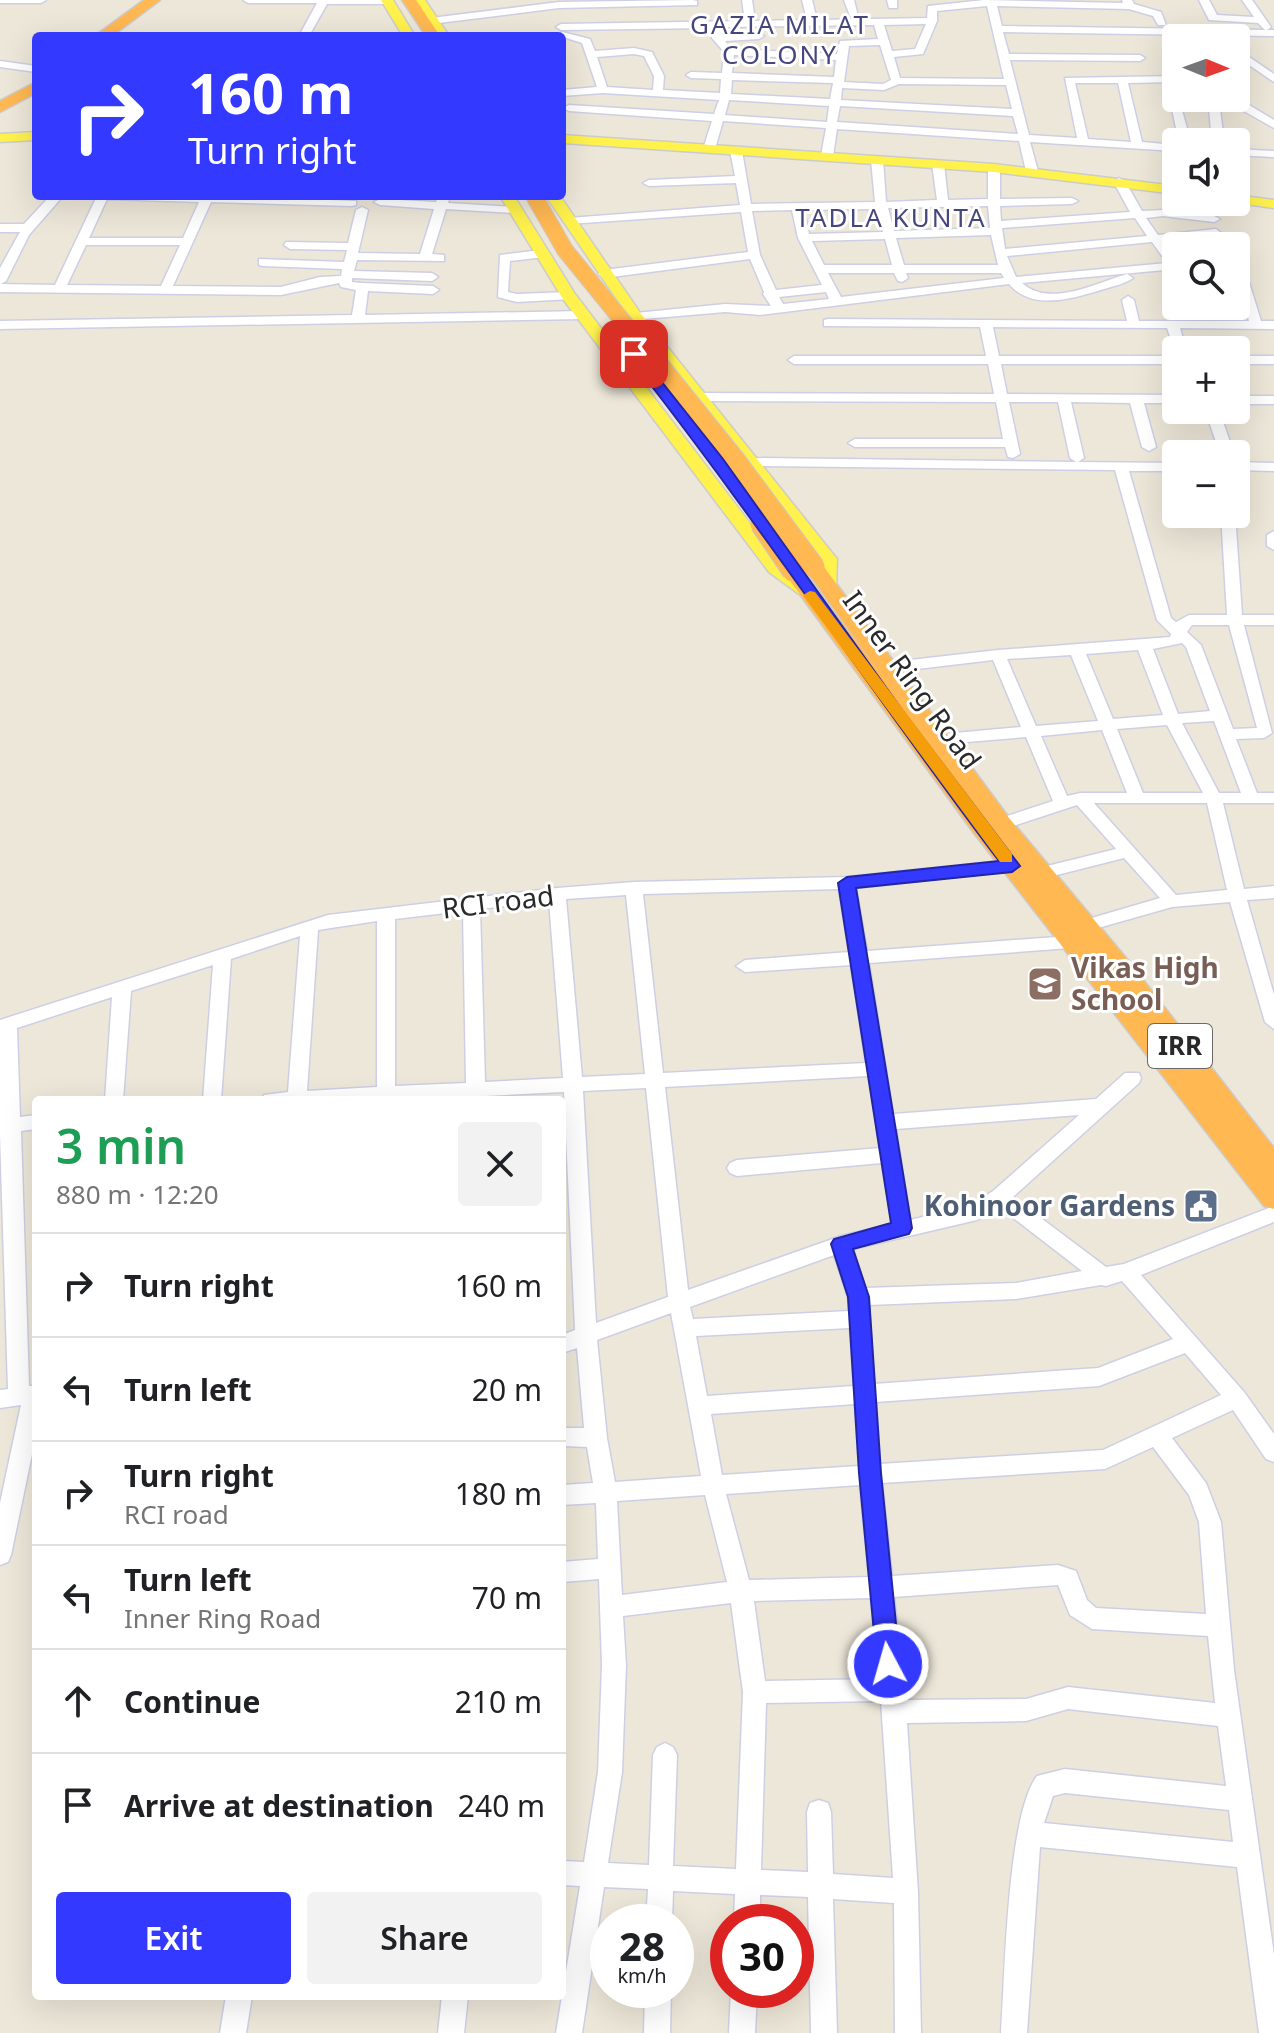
<!DOCTYPE html>
<html lang="en">
<head>
<meta charset="utf-8">
<style>
  :root { --surface:#fff; --page:#f2f2f2; --text:#202124; --muted:#757577; --line:#e0e0e0; --accent:#3439ff }
  body { margin:0; font-family:"Noto Sans",sans-serif; background:var(--page); color:var(--text); height:100vh; display:flex; flex-direction:column; font-size:30px; white-space:nowrap }
  * { box-sizing:border-box; margin:0 }
  p { font-size:26px; color:var(--muted) }
  .icon { flex:none; width:44px; height:44px; fill:none; stroke:currentColor; stroke-width:2; stroke-linecap:round; stroke-linejoin:round }
  .map { position:relative; flex:1; overflow:hidden }
  .sheet { position:absolute; left:32px; top:1096px; width:534px; height:904px; display:flex; flex-direction:column; background:var(--surface); border-radius:8px; box-shadow:0 8px 32px #0002 }
  .sheet>* { flex:none }
  .hud { position:absolute; left:32px; top:32px; width:534px; height:168px; border-radius:8px; box-shadow:0 8px 32px #0002; background:#3439ff; color:#fff; overflow:hidden }
  .needle { width:52px; rotate:91deg }
  .fabs { position:absolute; left:1162px; top:24px; display:grid; gap:16px }
  .fabs a { display:grid; place-items:center; width:88px; height:88px; border-radius:8px; background:var(--surface); box-shadow:0 8px 32px #0002; font-size:40px }
  .speed { position:absolute; left:590px; top:1904px; display:flex; gap:16px; font-size:40px; font-weight:700; text-align:center }
  .speed>* { display:grid; place-content:center; width:104px; height:104px; border-radius:50%; background:var(--surface); box-shadow:0 8px 32px #0002; line-height:1 }
  .speed small { font-size:20px; font-weight:400 }
  .speed .limit { border:12px solid #d22; background:#fff; color:#111 }
  .pin { position:absolute; display:grid; place-items:center; width:68px; height:68px; color:#fff; margin:-34px; border-radius:16px; box-shadow:0 4px 12px #0006 }
  .me { position:absolute; width:88px; margin:-44px; rotate:354deg; stroke-linejoin:round; filter:drop-shadow(0 0 6px #0008) }
  .turn { display:flex; align-items:center; gap:28px; height:168px; padding:0 24px; font-size:36px }
  .turn .icon { width:104px; height:104px; stroke-width:2.5 }
  .turn b { display:block; font-size:56px; line-height:68px }
  .round { display:grid; place-items:center; flex:none; width:84px; height:84px; border-radius:8px; background:var(--page) }
  .summary { display:flex; align-items:center; justify-content:space-between; height:136px; padding:0 24px }
  h1 { font-size:48px; font-weight:600; line-height:60px; color:#1e9e55 }
  .cta { display:flex; gap:16px; margin-top:auto; padding:16px 24px }
  .cta a { flex:1; height:92px; border-radius:8px; background:var(--accent); color:#fff; font-size:32px; font-weight:600; line-height:92px; text-align:center }
  .cta a+a { background:var(--page); color:var(--text) }
  ul { padding:0; list-style:none }
  li { display:flex; align-items:center; gap:24px; height:104px; padding:0 24px; border-top:2px solid var(--line) }
  li div { flex:1 }
  li b { display:block; font-size:30px }
  li em { font-style:normal }
  .map>svg:first-child { display:block }
</style>
</head>
<body>
<div class="map">
<svg width="1274" height="2033" viewBox="0 0 1274 2033">
  <rect width="100%" height="100%" fill="#ede7d9"/>
  <g fill="none" stroke-linecap="round" stroke-linejoin="round">
    <defs>
      <g id="minor">
        <polygon points="0,0 46,0 41,3 0,3"/>
        <polygon points="243,0 391,0 392,1 387,4 327,4 309,36 299,36 317,3 248,3"/>
        <polygon points="693,0 697,1 697,5 559,8 431,24 426,21 431,18 559,2"/>
        <path d="M742,0H752L755,21L807,20L802,0H812L817,20L927,18L928,6L984,0L1123,3L1122,0H1132L1134,4L1161,12L1166,25H1158L1153,16L1129,9L997,6L1002,26L1265,30L1258,23L1209,20L1199,0H1209L1217,15L1254,17L1242,0H1252L1271,27L1267,30H1274V36L1003,32L1009,54L1140,55L1145,58L1140,61L1010,60L1029,135L1077,138L1065,78L1176,76V82L1128,83L1142,142L1176,145V151L1030,142L1038,171L1032,174L1026,171L1019,141L837,129L833,156L827,159L821,156L826,128L723,121L715,149L709,152L703,149L712,121L569,111L564,108L569,105L714,114L719,100L603,93L562,96V90L597,87L582,43L557,35L562,32L590,39L595,51L634,48L652,52L664,76L663,90L720,93L721,79L691,78L686,75L691,72L722,73L724,52L712,38V28L561,30L556,27L561,24L745,21ZM987,6L1004,79L900,78L894,57L923,54L937,21V11ZM926,24L915,49L892,51L884,25ZM874,25L878,39L840,41L837,54L732,49L725,41L759,39L764,36L759,33L722,35V27ZM880,45L891,80L883,84L844,82L849,46ZM634,54L644,56L654,76L653,90L607,87L597,57ZM734,55L836,60L834,77L732,73ZM732,80L833,83L830,99L731,94ZM1075,83H1118L1131,142L1088,139ZM899,84L1006,85L1012,109L841,100L842,88L884,90ZM729,100L829,106L827,122L725,115ZM840,106L1013,116L1018,134L837,122Z"/>
        <polygon points="844,0 854,0 858,16 850,16"/>
        <polygon points="887,0 897,0 897,8 889,8"/>
        <polygon points="1236,48 1274,74 1274,82 1236,56"/>
        <polygon points="0,61 36,66 36,72 0,67"/>
        <polygon points="1236,67 1241,70 1249,105 1274,120 1274,128 1242,110 1220,109 1224,142 1212,142 1209,109 1181,107 1191,142 1179,142 1169,95 1176,95 1179,101 1238,104"/>
        <path d="M736,148L742,151L751,204L875,202L871,160L877,157L883,160L886,202L937,200L932,164L938,161L944,164L948,200L988,199V168L994,165L1000,168V199L1072,198L1078,201L1072,204L1000,206L1001,221L1130,212L1113,181L1119,178L1125,181L1142,211L1163,210L1214,216L1220,219L1214,222L1163,216L1146,218L1158,235L1216,229L1237,246H1224L1213,237L1163,241L1176,259V269L1022,283C1050,308 1096,283 1127,274L1133,278C1125,284 1114,286 1104,289C1074,298 1033,312 1009,284L760,315L725,312L632,320V314L636,313L725,304L771,306L763,294L764,292L750,259L604,278L598,274L604,270L748,252L741,212L569,224L563,221L569,218L740,205L736,183L649,186L643,183L649,180L735,176L730,151ZM988,206L990,228L894,231L888,208ZM876,209L883,232L809,234L804,210ZM792,210L798,238L822,285L776,290L760,255L752,211ZM1135,218L1147,236L1005,249L1002,228ZM991,235L998,265H904L896,238ZM885,239L892,265H824L812,241ZM1152,242L1167,263L1016,277L1007,256ZM828,273H894L898,281L902,282L908,278L906,273H1001L1004,278L841,297ZM826,292L829,299L783,304L779,297Z"/>
        <polygon points="1236,149 1274,151 1274,157 1236,155"/>
        <path d="M50,196H63L29,235L6,281L1,284L55,285L97,196H226L356,201V205L352,206L211,202L173,286L281,287L320,277L341,276L342,269L263,266L259,265V259L344,262L347,250L290,249L284,245L286,242L348,243L356,210L362,207L368,210L358,253L420,254L434,209L380,205L374,202L380,199L436,202L438,196H450L448,203L515,207L521,210L515,213L446,209L432,254L444,255V261L357,260L354,271L432,273L438,277L432,281L352,278V282L362,283L433,286L439,290L433,294L368,291L365,315L583,311L589,315L583,319L0,329V321L352,315L356,290L341,287L339,283L281,295L0,292V268L20,232H0V224H24ZM107,199L199,202L183,238H89ZM86,245H180L161,286L67,285Z"/>
        <polygon points="541,250 547,254 545,257 510,261 508,292 517,294 568,292 574,296 572,299 517,302 498,297 500,255"/>
        <path d="M1237,273L1247,276L1261,321H1274V329L1180,328L1186,350H1176V353L1167,328L993,327L999,356H1176V364H1001L1007,394L1176,395V403H1144L1156,447L1149,451L1142,447L1130,403L1071,402L1084,458L1078,462L1176,463V471H1129L1171,618L1176,622L1189,615H1227L1221,514H1235L1242,615H1274V625H1244L1272,733L1264,738L1236,739L1257,793H1274V803H1223L1244,889L1274,886V898L1247,900L1274,995V1029L1265,1022L1230,902L1172,907L1084,932L1078,930L1075,926L1078,922L1160,898L1124,858L1041,879L1035,877L1033,873L1035,869L1116,849L1077,805L1007,828H995L993,824L995,820L1053,801L1026,737L943,744L935,739L943,734L1021,727L993,660L875,674L867,669L875,664L998,650L1170,637L1171,634L1157,620L1115,470L753,466L746,462L753,458L1076,462L1070,458L1058,402H1009L1020,454L1013,458L1008,457L1005,447H855L848,443L855,439H1003L996,402L702,401L695,397L702,393L994,394L988,364H794L788,360L794,356H986L980,327L824,326V320L828,319L1127,321L1122,300L1128,296L1134,300L1139,321H1249ZM1192,625H1229L1257,728L1233,729L1201,645L1187,632ZM1182,643L1186,647L1210,711L1178,714L1153,649ZM1138,650L1163,715L1113,719L1086,654ZM1071,655L1098,721L1036,726L1007,659ZM1214,721L1241,793H1219L1182,723ZM1167,725L1203,793H1143L1117,729ZM1102,730L1127,793H1080L1067,796L1041,736ZM1094,803H1207L1227,890L1176,895Z"/>
        <rect x="1236" y="356" width="38" height="8"/>
        <rect x="1236" y="396" width="38" height="8"/>
        <polygon points="1205,410 1219,410 1231,445 1229,448 1219,448 1217,445"/>
        <polygon points="1236,462 1274,463 1274,471 1236,470"/>
        <polygon points="1274,531 1274,550 1267,546 1267,535"/>
        <path d="M1012,860L1018,862L1020,866L1018,870L856,888L867,951L1070,936L1079,942L1070,948L869,963L893,1114L1096,1099L1125,1073H1139L1141,1078L1139,1083L1013,1197L1106,1267L1124,1264L1274,1206V1222L1141,1275L1244,1392L1274,1434V1462L1266,1459L1233,1410L1172,1438L1206,1483L1221,1522L1234,1670L1274,1955V2033H1259L1237,1867L1040,1847L1027,2033H1001C1005,1978 1007,1815 1037,1776L1065,1769L1226,1786L1218,1726L1068,1709L1026,1721L907,1723L918,1892L921,2033H895L894,1903L833,1899L837,2033H811L808,1897L760,1895V1922H734L735,1894L673,1891L672,1922H646L648,1889L604,1887L582,2033H556L580,1886L562,1885V1861L584,1862L598,1772L602,1665L599,1579L562,1582V1562L598,1559L596,1503L562,1505V1485L593,1483L587,1447L562,1446V1428H584L577,1348L562,1353V1335L575,1330L564,1092L485,1096V1100H467V1097L262,1100L264,1095L288,1092L300,936L231,959L221,1100H203L213,965L131,991L123,1100H105L112,997L17,1028L20,1117L36,1115V1129L21,1131L29,1386H36V1435L11,1555L8,1562L0,1565V1503L21,1405L0,1408V1390L8,1389L0,1134V1020L328,915L557,888L634,882L847,877ZM839,889L849,952L745,960L736,966L745,972L851,965L866,1063L663,1073L643,894ZM626,895L645,1074L582,1077L566,899ZM549,901L563,1078L485,1082L480,909ZM463,911L466,1083L395,1086V919ZM377,921V1087L307,1091L318,930ZM869,1076L880,1148L737,1160L730,1163L727,1168L730,1173L737,1176L882,1163L892,1224L841,1236L688,1290L665,1087ZM646,1088L668,1297L596,1323L583,1091ZM1079,1115L993,1191L972,1205L910,1220L896,1129ZM999,1207L1082,1271L1016,1283L865,1288L853,1249L977,1220ZM834,1255L848,1297L849,1311L693,1319L690,1307ZM1122,1281L1173,1339L1098,1368L874,1384L869,1305L1016,1299L1101,1285L1106,1286ZM671,1313L701,1476L615,1482L607,1438L597,1340ZM850,1328L854,1386L707,1396L696,1336ZM1185,1353L1221,1395L1103,1450L880,1464L876,1402L1099,1386ZM855,1404L859,1466L722,1475L711,1414ZM1153,1447L1189,1495L1199,1522L1206,1614L1096,1608L1087,1600L1076,1571L1058,1565L892,1576L882,1483L1105,1469ZM860,1485L869,1577L749,1580L726,1494ZM705,1495L727,1582L622,1595L617,1501ZM1058,1585L1070,1615L1092,1629L1208,1636L1215,1703L1068,1687L1026,1699L905,1700L894,1597ZM871,1598L879,1679L765,1681L754,1601ZM731,1603L743,1692L736,1869L673,1866L677,1755L673,1747L665,1743L657,1747L653,1755L649,1865L608,1863L622,1772L626,1665L623,1616ZM881,1701L893,1878L833,1874L831,1812L828,1803L819,1800L810,1803L807,1812L808,1872L761,1870L766,1703ZM1065,1793L1229,1810L1233,1842L1044,1823L1053,1796Z"/>
        <polygon points="645,1990 671,1990 670,2033 644,2033"/>
        <polygon points="731,1990 757,1990 755,2033 729,2033"/>
        <polygon points="226,1996 252,1996 246,2033 220,2033"/>
        <polygon points="442,1996 468,1996 464,2033 438,2033"/>
      </g>
      <g id="major">
        <polygon points="381,0 393,0 415,36 403,36"/>
        <polygon points="413,0 425,0 449,36 437,36"/>
        <polygon points="36,132 36,140 0,142 0,134"/>
        <polygon points="562,135 994,164 1176,186 1176,194 994,172 562,143"/>
        <polygon points="1236,195 1274,200 1274,208 1231,202 1236,202"/>
        <polygon points="500,196 514,196 575,294 781,564 811,586 811,594 799,594 769,572 563,299"/>
        <polygon points="546,196 560,196 641,314 837,559 836,592 824,592 822,563 631,320"/>
      </g>
      <g id="highway">
        <polygon points="144,0 160,0 112,36 95,36"/>
        <polygon points="402,0 416,0 440,36 426,36"/>
        <polygon points="36,82 36,93 0,112 0,101"/>
        <polygon points="814,561 821,563 1009,818 1126,958 1274,1148 1274,1209 1264,1206 974,833 783,571 786,567 800,567 879,672 804,567"/>
      </g>
    </defs>
    <use href="#minor" stroke="#cecfe4" stroke-width="3"/>
    <use href="#major" stroke="#ccc" stroke-width="3"/>
    <use href="#highway" stroke="#ccc" stroke-width="3"/>
    <use href="#minor" fill="#fff" fill-rule="evenodd"/>
    <use href="#major" fill="#fff24c" fill-rule="evenodd"/>
    <use href="#highway" fill="#ffb852" fill-rule="evenodd"/>
    <defs>
      <polyline id="highway-bridge-far1" points="534,196 565,250 639,341"/>
      <g id="highway-bridge">
        <polyline points="637,339 736,462 814,567"/>
        <polyline points="761,524 793,571"/>
      </g>
    </defs>
    <use href="#highway-bridge-far1" stroke="#ccc" stroke-width="18" stroke-linecap="butt"/>
    <use href="#highway-bridge" stroke="#ccc" stroke-width="23" stroke-linecap="butt"/>
    <use href="#highway-bridge-far1" stroke="#ffb852" stroke-width="16"/>
    <use href="#highway-bridge" stroke="#ffb852" stroke-width="21"/>
  </g>
  <path fill="#3439ff" stroke="#2225a6" stroke-width="2" d="M629,352H638L723,459L905,714L1020,866L1012,872L856,888L912,1228L909,1234L853,1249L869,1297L881,1473L900,1664L897,1672L888,1675L880,1672L877,1664L859,1473L848,1297L831,1244L834,1239L891,1223L838,883L847,877L999,861C873,695 758,521 629,357Z"/>
  <polygon fill="#f59e0b" points="810,591 815,592 1012,854 1012,862 1000,862 805,598 803,595"/>
  <defs>
    <symbol id="school-square" viewBox="-11 -11 22 22"><rect x="-9" y="-9" width="18" height="18" rx="4" fill="#8d6e63" stroke="#fff"/><path d="M0-5L7-2L0 1L-7-2ZM-4 1L0 2.5L4 1V4Q0 6-4 4Z" fill="#fff"/></symbol>
    <symbol id="civic-square" viewBox="-11 -11 22 22"><rect x="-9" y="-9" width="18" height="18" rx="4" fill="#5c6f8a" stroke="#fff"/><path d="M-.6-6.5H3V-4.5H.6V-3L4-1V1h2V6H-6V1h2V-1L-.6-3ZM-1.2 2.5V6h2.4V2.5Z" fill="#fff"/></symbol>
  </defs>
  <g fill-rule="evenodd">
    <use href="#school-square" x="1025" y="964" width="40" height="40"/>
    <use href="#civic-square" x="1181" y="1186" width="40" height="40"/>
  </g>
  <g text-anchor="middle" stroke-width="6" stroke-linejoin="round" paint-order="stroke">
    <g font-size="26" letter-spacing="2" fill="#45467e" stroke="#fff">
      <text x="780" y="34">GAZIA MILAT<tspan x="780" dy="30">COLONY</tspan></text>
      <text x="891" y="227">TADLA KUNTA</text>
    </g>
    <rect fill="#fff" stroke="#696969" stroke-width="2" x="1148" y="1024" width="64" height="44" rx="6"/>
    <g font-size="26" font-weight="bold" fill="#292929">
      <text x="1180" y="1055">IRR</text>
    </g>
    <g font-size="28" fill="#292929" stroke="#fff">
      <text transform="translate(912 680) rotate(54)" y="10">Inner Ring Road</text>
      <text transform="translate(498 902) rotate(-7)" y="10">RCI road</text>
    </g>
    <g font-size="28" font-weight="bold" fill="#785e54" stroke="#fff" text-anchor="start">
      <text x="1071" y="978">Vikas High<tspan x="1071" dy="32">School</tspan></text>
    </g>
    <g font-size="28" font-weight="bold" fill="#4e5e75" stroke="#fff" text-anchor="end">
      <text x="1175" y="1216">Kohinoor Gardens</text>
    </g>
  </g>
</svg>
<div class="fabs">
<a><svg class="needle" viewBox="-14 -14 28 28"><path d="M0-13l5 13h-10z" fill="#e53935"/><path d="M0 13l5-13h-10z" fill="#757577"/></svg></a>
<a><svg class="icon" aria-label="sound" viewBox="0 0 24 24"><path d="M4 9h4l5-4v14l-5-4H4zM17 9q2 3 0 6"/></svg></a>
<a><svg class="icon" aria-label="search" viewBox="0 0 24 24"><circle cx="10" cy="10" r="6"/><path d="M15 15l6 6"/></svg></a>
<a>+</a>
<a>−</a>
</div>
<div class="speed"><div>28<small>km/h</small></div><div class="limit">30</div></div>
<div class="pin" style="left:634px;top:354px;background:#d93025"><svg class="icon" aria-label="arrive" viewBox="0 0 24 24"><path d="M6 21V4h12l-3 4 3 4H6"/></svg></div>
<svg class="me" style="left:888px;top:1664px" viewBox="-20 -20 40 40"><circle r="17" fill="#3439ff" stroke="#fff" stroke-width="3"/><path d="M0-11L8 9 0 5-8 9z" fill="#fff"/></svg>
<div class="hud">
<div class="turn"><svg class="icon" aria-label="right" viewBox="0 0 24 24"><path d="M7 20v-9h11M14 6l5 5-5 5"/></svg><div><b>160 m</b>Turn right</div></div>
</div>
<section class="sheet">
<div class="summary"><div><h1>3 min</h1><p>880 m · 12:20</p></div><a class="round"><svg class="icon" aria-label="close" viewBox="0 0 24 24"><path d="M6 6l12 12M18 6L6 18"/></svg></a></div>
<ul>
<li><svg class="icon" aria-label="right" viewBox="0 0 24 24"><path d="M7 20v-9h11M14 6l5 5-5 5"/></svg><div><b>Turn right</b></div><em>160 m</em></li>
<li><svg class="icon" aria-label="left" viewBox="0 0 24 24"><path d="M17 20v-9H6M10 6l-5 5 5 5"/></svg><div><b>Turn left</b></div><em>20 m</em></li>
<li><svg class="icon" aria-label="right" viewBox="0 0 24 24"><path d="M7 20v-9h11M14 6l5 5-5 5"/></svg><div><b>Turn right</b><p>RCI road</p></div><em>180 m</em></li>
<li><svg class="icon" aria-label="left" viewBox="0 0 24 24"><path d="M17 20v-9H6M10 6l-5 5 5 5"/></svg><div><b>Turn left</b><p>Inner Ring Road</p></div><em>70 m</em></li>
<li><svg class="icon" aria-label="ahead" viewBox="0 0 24 24"><path d="M12 20V5M6 11l6-6 6 6"/></svg><div><b>Continue</b></div><em>210 m</em></li>
<li><svg class="icon" aria-label="arrive" viewBox="0 0 24 24"><path d="M6 21V4h12l-3 4 3 4H6"/></svg><div><b>Arrive at destination</b></div><em>240 m</em></li>
</ul>
<div class="cta"><a>Exit</a><a>Share</a></div>
</section>
</div>
</body>
</html>
